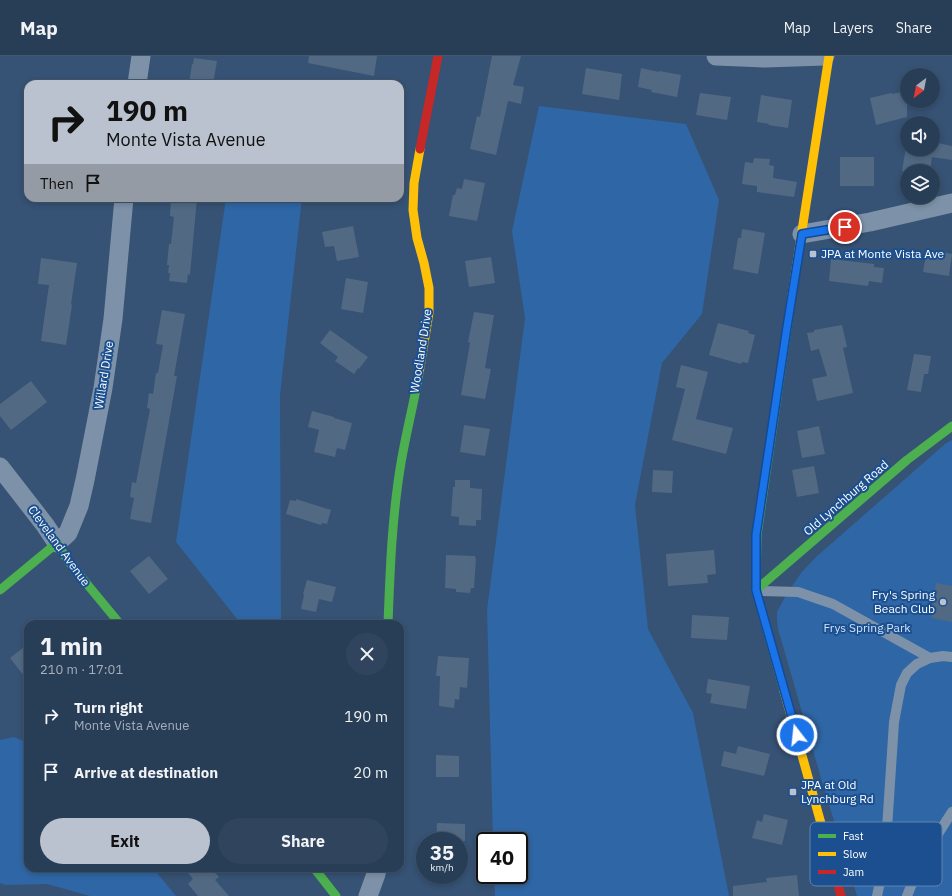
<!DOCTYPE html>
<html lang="en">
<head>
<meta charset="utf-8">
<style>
  :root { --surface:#283e57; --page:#30455d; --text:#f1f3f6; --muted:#a5aeba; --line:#44576d; --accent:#b9c2ce }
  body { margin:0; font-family:"IBM Plex Sans",sans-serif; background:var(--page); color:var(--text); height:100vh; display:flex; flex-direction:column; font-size:15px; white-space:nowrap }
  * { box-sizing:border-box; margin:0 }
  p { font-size:13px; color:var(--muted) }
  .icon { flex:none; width:22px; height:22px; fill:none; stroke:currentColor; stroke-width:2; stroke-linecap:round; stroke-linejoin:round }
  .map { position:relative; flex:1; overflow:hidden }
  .details { position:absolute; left:24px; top:564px; width:380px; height:252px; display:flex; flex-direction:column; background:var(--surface); border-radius:12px; box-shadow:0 2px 6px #0003,0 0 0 1px var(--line) }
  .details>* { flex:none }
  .hud { position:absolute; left:24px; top:24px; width:380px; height:122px; border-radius:12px; box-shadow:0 2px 6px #0003,0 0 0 1px var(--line); background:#b9c2ce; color:#111; overflow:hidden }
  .needle { width:26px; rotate:212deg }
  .controls { position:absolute; left:900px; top:12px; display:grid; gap:8px }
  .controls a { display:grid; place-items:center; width:40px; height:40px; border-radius:50%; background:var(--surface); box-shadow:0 2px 6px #0003,0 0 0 1px var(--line); font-size:20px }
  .speed { position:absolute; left:416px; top:776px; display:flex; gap:8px; font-size:20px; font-weight:700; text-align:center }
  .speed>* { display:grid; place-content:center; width:52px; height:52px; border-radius:50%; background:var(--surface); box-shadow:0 2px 6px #0003,0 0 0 1px var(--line); line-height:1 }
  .speed small { font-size:10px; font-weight:400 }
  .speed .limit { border:2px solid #111; border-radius:6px; background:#fff; color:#111 }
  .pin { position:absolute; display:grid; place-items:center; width:34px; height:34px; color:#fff; margin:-17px; border:2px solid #fff; border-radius:50%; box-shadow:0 1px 4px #0007 }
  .me { position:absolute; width:44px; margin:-22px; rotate:344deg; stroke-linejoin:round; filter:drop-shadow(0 0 3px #0008) }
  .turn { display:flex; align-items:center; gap:14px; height:84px; padding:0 16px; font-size:18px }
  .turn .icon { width:52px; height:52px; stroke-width:2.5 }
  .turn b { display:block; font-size:28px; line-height:34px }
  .then { display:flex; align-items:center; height:38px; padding:0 16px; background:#0003; gap:8px; font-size:15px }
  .round { display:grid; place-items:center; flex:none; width:42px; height:42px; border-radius:21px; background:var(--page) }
  .summary { display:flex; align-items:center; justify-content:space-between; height:68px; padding:0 16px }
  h1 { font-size:24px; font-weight:700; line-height:30px }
  .action { display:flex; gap:8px; margin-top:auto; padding:8px 16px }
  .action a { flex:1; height:46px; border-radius:24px; background:var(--accent); color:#111; font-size:16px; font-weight:700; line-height:46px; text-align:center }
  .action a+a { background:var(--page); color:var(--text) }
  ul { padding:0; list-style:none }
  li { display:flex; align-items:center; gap:12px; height:56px; padding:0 16px }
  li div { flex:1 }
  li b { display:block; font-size:15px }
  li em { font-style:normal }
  header { display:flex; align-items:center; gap:24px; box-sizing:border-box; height:56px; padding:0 20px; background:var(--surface); border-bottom:1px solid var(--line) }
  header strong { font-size:19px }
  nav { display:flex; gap:22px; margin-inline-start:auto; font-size:14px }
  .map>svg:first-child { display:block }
</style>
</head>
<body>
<header>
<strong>Map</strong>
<nav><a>Map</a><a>Layers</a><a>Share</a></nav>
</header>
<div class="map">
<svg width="952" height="840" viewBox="0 0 952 840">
  <rect width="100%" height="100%" fill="#365274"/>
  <g fill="#2f66a5">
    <polygon points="539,50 686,68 719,144 702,258 662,307 635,449 648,573 693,657 729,840 495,840 494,819 519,819 519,785 493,785 487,554 525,262 512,175"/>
    <polygon points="226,142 302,142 280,339 281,568 241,568 176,486"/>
    <polygon points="952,384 952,840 857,840 823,729 778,573 777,563 777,556 786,539 801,517 816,501 945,388"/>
    <polygon points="14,681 28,687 28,812 153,812 176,840 90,840 47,828 6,829 0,827 0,684"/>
  </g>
  <g fill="#526984">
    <polygon points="309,0 377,0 374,20 308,7"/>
    <polygon points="492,0 521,0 513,29 524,31 521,48 508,45 496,99 470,93 477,60 480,61"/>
    <polygon points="194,2 217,5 213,28 189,28 192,8 193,8"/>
    <polygon points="586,12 622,18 619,44 582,38"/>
    <polygon points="641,12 659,16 659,15 681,19 677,41 651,36 652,34 638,31"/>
    <polygon points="907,35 907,61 876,69 870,42 891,37 892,38"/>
    <polygon points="700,37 731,41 727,64 696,59"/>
    <polygon points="761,39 792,44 788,72 768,69 769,68 757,66"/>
    <polygon points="907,85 907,93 933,93 933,86 952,90 952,104 932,101 930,115 902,115"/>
    <rect x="840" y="101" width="34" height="29"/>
    <polygon points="754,102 770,103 769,109 774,110 773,122 797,126 794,141 757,136 757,130 742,128 745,106 753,107"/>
    <polygon points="464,123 485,127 477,165 449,160 453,139 455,139 457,132 462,133"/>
    <polygon points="171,142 197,142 190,219 188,218 187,227 169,225 170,217 168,217 169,209 167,209 169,188 171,188 174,161 170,160"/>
    <polygon points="353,170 359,201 337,205 334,190 325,191 322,176"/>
    <polygon points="742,173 765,177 758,218 733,213 738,182 741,182"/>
    <polygon points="927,193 952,198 949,220 923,216"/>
    <polygon points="491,201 495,227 469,231 465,205"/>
    <polygon points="41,202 77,207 71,248 72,249 66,289 41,285 49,229 38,228"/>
    <polygon points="831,203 874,208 874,211 884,212 882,227 869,225 868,230 829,225"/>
    <polygon points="346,222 368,226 363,257 341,253"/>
    <polygon points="162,254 185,258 174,320 177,320 151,467 130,463 134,442 130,441 132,426 136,427 150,353 147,352 149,337 153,338 156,317 158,317 163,289 156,288"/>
    <polygon points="474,256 494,259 485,312 491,313 485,343 461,339 470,287 468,286"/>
    <polygon points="718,267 749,275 748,277 755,279 748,307 742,306 741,308 709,299"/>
    <polygon points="842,269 847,291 843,292 853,337 817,345 812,323 827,320 819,293 811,295 807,277 814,276 814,274"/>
    <polygon points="330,274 368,301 359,313 358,312 354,318 335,305 338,301 320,287"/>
    <polygon points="914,298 931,300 928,318 924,318 921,336 907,334"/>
    <polygon points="681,309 708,316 696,363 733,372 726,398 672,384 685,333 676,331"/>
    <polygon points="31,325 47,346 11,374 0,360 0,348"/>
    <polygon points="312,355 334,361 334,362 352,367 345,394 337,392 335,401 314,396 319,374 308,371"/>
    <polygon points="464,369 490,373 485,400 460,396"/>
    <polygon points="819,370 825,398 802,402 797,375"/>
    <polygon points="814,410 819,437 797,441 792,414"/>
    <polygon points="653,414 673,415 672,437 652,436"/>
    <polygon points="455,424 470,424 470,432 482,433 481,464 476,464 476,470 459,469 459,461 451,460 453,431 455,431"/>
    <polygon points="296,443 331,454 327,468 322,467 321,469 286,458 290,444 296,445"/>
    <polygon points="714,494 716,518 707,519 708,527 668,530 666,498"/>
    <polygon points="446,499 475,500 475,502 476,502 474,532 471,532 470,537 456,536 456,533 445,532"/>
    <polygon points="149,500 168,523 149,538 130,515"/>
    <polygon points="307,524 336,531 332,546 319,543 316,556 301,553 304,539 303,538"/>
    <polygon points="936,527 952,530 952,566 931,562"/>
    <polygon points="692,559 729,561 727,584 691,582"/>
    <polygon points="28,588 28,625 10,602"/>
    <polygon points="438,600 469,602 467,632 460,631 459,644 455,643 454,652 439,650 440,620 436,620"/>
    <polygon points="708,623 750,630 746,653 710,647 712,638 706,637"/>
    <polygon points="738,690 770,698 764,720 721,710 724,695 736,698"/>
    <polygon points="436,699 459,700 459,721 436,721"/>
    <polygon points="764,758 788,764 782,789 752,782 757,764 762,766"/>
    <polygon points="437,767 465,768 465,785 436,785"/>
    <polygon points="184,812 211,812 219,821 215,824 229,840 198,840 188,828 193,823"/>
    <polygon points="797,819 799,840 733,840 733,830 767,826 766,822"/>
  </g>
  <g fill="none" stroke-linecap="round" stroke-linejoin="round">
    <g stroke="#7d92a8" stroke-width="10">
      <polyline points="760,535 798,536 833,548 930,602"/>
      <polyline points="877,840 885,803 894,666 901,629 907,617 917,608 930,602 943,600 952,601"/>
      <polyline points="907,840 922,803 952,756"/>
    </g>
    <g stroke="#7d92a8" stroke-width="19">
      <polyline points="716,0 765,2 825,0"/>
      <polyline points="137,28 141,0"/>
      <polyline points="802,178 870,166 952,147"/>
      <polyline points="0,411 45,469 57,487 68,477 79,450 85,424 103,332 113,263 124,142"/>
      <polyline points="368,840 376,818 377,812"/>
    </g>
    <g stroke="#4caf50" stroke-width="9">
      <polyline points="0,534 57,487 68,505 120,568"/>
      <polyline points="756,534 907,404 952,370"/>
      <path d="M388,568C390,514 392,460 401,407C406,377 414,347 419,317"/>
      <polyline points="784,635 756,534 757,479 792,239"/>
      <polyline points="314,812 336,840"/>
    </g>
    <g stroke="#ffc107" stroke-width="9">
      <polyline points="792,239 829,0"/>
      <polyline points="419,317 429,257 429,232 424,207 417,182 413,154 414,127 420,93"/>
      <polyline points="784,635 822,771"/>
    </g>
    <g stroke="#c62828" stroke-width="9">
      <polyline points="420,93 438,0"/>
      <polyline points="822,771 841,840"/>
    </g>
  </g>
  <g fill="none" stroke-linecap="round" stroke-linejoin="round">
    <defs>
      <polyline id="route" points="797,679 756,534 756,479 787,271 802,178 845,171"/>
    </defs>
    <use href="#route" stroke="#114b97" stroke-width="10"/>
    <use href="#route" stroke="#1a73e8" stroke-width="7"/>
  </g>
  <g fill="#b9c2ce" stroke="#1b4f8f" stroke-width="1.5">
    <rect x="809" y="194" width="8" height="8" rx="2"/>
    <circle cx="943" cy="546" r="4"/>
    <rect x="789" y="732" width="8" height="8" rx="2"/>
  </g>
  <g text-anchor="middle" stroke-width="4" stroke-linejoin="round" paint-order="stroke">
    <g font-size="12" fill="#fff" stroke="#1b4f8f" text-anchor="start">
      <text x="821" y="202">JPA at Monte Vista Ave</text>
      <text x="935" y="543" text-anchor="end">Fry's Spring<tspan x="935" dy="14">Beach Club</tspan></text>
      <text x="801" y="733">JPA at Old<tspan x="801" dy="14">Lynchburg Rd</tspan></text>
    </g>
    <g font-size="12" fill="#fff" stroke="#1b4f8f">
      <text transform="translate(421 295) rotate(-81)" y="4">Woodland Drive</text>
      <text transform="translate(104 319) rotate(-81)" y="4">Willard Drive</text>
      <text transform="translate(846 442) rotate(-41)" y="4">Old Lynchburg Road</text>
      <text transform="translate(59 490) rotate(54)" y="4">Cleveland Avenue</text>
    </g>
    <g font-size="12" fill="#cfe3fa" stroke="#1b4f8f">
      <text x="867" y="576">Frys Spring Park</text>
    </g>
  </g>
  <rect x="810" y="766" width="132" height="64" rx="6" fill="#1b4f8f" stroke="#5f84b1" stroke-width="1"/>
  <rect x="818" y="778" width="18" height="4" fill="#4caf50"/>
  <rect x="818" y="796" width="18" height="4" fill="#ffc107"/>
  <rect x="818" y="814" width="18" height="4" fill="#c62828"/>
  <g font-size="11" fill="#fff">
    <text x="843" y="784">Fast</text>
    <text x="843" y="802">Slow</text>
    <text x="843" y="820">Jam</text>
  </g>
</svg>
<div class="controls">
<a><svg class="needle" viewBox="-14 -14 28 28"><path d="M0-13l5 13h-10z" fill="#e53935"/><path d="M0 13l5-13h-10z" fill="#a5aeba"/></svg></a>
<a><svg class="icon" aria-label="sound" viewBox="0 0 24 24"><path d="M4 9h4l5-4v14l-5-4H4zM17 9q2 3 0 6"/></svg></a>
<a><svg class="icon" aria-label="layers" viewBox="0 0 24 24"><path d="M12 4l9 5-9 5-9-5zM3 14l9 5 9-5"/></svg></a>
</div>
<div class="speed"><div>35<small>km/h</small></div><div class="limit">40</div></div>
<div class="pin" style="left:845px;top:171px;background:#d93025"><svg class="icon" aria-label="arrive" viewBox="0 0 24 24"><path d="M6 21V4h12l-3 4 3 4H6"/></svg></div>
<svg class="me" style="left:797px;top:679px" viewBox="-20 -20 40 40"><circle r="17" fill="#1a73e8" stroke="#fff" stroke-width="3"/><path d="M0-11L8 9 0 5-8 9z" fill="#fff"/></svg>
<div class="hud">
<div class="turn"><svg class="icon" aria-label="right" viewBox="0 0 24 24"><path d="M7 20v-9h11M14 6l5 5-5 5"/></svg><div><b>190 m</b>Monte Vista Avenue</div></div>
<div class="then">Then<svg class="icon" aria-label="arrive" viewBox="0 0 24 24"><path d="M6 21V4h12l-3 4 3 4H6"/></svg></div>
</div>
<section class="details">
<div class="summary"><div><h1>1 min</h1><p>210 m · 17:01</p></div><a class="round"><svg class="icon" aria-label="close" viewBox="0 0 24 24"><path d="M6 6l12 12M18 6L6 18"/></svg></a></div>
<ul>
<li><svg class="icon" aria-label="right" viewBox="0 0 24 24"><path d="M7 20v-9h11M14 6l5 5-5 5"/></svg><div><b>Turn right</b><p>Monte Vista Avenue</p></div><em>190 m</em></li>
<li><svg class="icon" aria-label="arrive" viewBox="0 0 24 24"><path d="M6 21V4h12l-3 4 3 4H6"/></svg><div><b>Arrive at destination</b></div><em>20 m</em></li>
</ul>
<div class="action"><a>Exit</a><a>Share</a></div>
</section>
</div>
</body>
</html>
